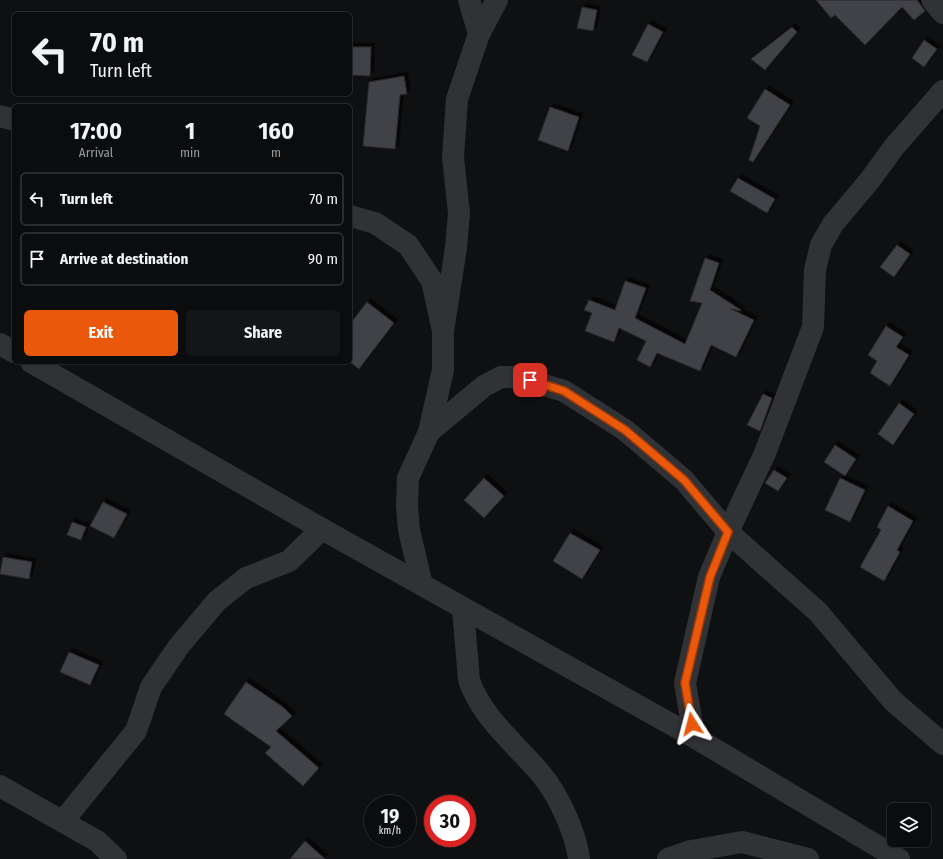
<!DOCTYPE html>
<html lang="en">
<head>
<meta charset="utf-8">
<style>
  :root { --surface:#0b0c0d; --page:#141516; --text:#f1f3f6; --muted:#9a9b9d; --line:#2b2c2e; --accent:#ea580c }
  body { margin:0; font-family:"Fira Sans Condensed",sans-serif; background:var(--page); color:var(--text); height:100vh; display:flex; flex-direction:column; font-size:15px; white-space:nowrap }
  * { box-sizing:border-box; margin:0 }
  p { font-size:13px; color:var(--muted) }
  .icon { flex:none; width:22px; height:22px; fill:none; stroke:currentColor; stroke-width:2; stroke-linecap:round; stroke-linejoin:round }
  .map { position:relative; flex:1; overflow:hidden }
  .panel { position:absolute; left:12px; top:104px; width:340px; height:260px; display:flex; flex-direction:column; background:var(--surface); border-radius:6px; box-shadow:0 1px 3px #0004,0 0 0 1px var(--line) }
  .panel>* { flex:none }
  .banner { position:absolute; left:12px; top:12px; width:340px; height:84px; border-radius:6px; box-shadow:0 1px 3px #0004,0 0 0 1px var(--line); background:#0b0c0d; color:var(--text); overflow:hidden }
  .tools { position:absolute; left:887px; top:803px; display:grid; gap:8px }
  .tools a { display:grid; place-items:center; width:44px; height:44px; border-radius:6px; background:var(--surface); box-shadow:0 1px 3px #0004,0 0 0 1px var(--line); font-size:20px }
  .speed { position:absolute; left:364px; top:795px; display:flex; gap:8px; font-size:20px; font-weight:700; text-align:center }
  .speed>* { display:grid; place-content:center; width:52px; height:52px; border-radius:50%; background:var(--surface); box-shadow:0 1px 3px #0004,0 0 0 1px var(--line); line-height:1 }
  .speed small { font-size:10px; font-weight:400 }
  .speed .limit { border:6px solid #d22; background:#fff; color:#111 }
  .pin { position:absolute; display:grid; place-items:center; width:34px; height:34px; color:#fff; margin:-17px; border-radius:8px; box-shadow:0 2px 6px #0006 }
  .me { position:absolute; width:44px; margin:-22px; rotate:351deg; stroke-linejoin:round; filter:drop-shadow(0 0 3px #0008) }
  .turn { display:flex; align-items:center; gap:14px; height:84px; padding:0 12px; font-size:18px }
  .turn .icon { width:52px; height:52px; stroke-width:2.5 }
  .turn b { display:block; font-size:28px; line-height:34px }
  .eta { display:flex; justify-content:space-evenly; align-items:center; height:68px; text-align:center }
  .eta b { font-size:24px; font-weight:700; line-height:28px }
  .button { display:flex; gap:8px; margin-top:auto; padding:8px 12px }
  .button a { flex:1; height:46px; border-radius:6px; background:var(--accent); color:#fff; font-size:16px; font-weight:700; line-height:46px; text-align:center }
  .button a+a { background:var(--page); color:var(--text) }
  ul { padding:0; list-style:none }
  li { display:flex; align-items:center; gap:12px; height:54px; margin:0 8px 6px; padding:0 4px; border:2px solid var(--line); border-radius:6px }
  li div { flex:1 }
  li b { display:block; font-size:15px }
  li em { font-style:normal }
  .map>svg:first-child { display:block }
</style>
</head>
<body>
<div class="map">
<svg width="943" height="859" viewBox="0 0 943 859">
  <defs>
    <filter id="shadow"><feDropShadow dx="3.5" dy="-3.5" stdDeviation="0" flood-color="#0009"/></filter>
  </defs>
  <rect width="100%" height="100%" fill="#0f1011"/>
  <g fill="#414346" stroke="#2a2a2c" filter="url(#shadow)">
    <polygon points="816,0 917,0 925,11 914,20 902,7 865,45 835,15 831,18"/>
    <polygon points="582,7 597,10 593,31 577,28"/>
    <polygon points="648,24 663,32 647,62 632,55"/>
    <polygon points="792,27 797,32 765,70 751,59"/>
    <polygon points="924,40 937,49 924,67 912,58"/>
    <polygon points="350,47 371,47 370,76 350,75"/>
    <polygon points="404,76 407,94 400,95 395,149 363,146 369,82"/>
    <polygon points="765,89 790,105 753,162 749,160 760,126 747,118"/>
    <polygon points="550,107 579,117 568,151 538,140"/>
    <polygon points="738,178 775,199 767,213 730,191"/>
    <polygon points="897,245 910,254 894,277 880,267"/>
    <polygon points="705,258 719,263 710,290 741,310 741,311 731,309 754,320 736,357 711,345 700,371 657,353 650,367 637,360 646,341 619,328 614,342 585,331 592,313 584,310 589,300 615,310 625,281 646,288 635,318 685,344 702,303 690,301"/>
    <polygon points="367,302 394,323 359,369 350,362 350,324"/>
    <polygon points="886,326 903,337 896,347 909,355 890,386 870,373 877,361 868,355"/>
    <polygon points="763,394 772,398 760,431 747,425"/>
    <polygon points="899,403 914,414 893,445 878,434"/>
    <polygon points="835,445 856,459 845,476 824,462"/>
    <polygon points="774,470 787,478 778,491 765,483"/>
    <polygon points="484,478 504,496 484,518 464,500"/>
    <polygon points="840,478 865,490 850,522 825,510"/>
    <polygon points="103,502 127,514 114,538 90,526"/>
    <polygon points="888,506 913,521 897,550 900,552 884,581 860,567 881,530 877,527"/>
    <polygon points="72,522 86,527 81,540 67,535"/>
    <polygon points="570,533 600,550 582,579 553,561"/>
    <polygon points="3,557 32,562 29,579 0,574"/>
    <polygon points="69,652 99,665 90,685 60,672"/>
    <polygon points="246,682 283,707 292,716 276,731 319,768 303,786 265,753 271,747 224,714"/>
    <polygon points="305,841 325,859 290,859"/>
  </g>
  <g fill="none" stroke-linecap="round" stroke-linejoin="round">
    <g stroke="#313235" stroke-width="22">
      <polyline points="469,0 479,34"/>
      <polyline points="932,0 943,13"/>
      <polyline points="0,116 14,120"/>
      <polyline points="350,216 375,223 408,245 432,281 443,331 443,370 429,432"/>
      <polyline points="443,331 456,248 459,213 453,157 457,99 479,34 497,0"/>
      <polyline points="0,344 14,352"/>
      <polyline points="31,362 322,529 694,737 899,859"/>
      <polyline points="422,585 409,530 407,506 408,478 429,432 484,386 501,377 518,377 564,391 625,430 684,480 728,532 765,453 813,327 815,270 821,245 833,224 870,180 894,147 943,91"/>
      <path d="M463,609L469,680C482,718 515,743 541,774C558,794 576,833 579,859"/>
      <polyline points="694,737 685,683 709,577 728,532 818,612 893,701 943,744"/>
      <polyline points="0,786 97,841 116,859"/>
      <polyline points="63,821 136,731 151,687 179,646 217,601 246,578 289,561 322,529"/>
      <polyline points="668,859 691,851 742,842 808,859"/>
    </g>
  </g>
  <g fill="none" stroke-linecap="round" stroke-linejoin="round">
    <defs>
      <polyline id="route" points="530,380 564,391 625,430 684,480 728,532 710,577 685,683 692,724"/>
    </defs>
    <use href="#route" stroke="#983908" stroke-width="10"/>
    <use href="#route" stroke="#ea580c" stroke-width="7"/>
  </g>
</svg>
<div class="tools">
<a><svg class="icon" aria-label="layers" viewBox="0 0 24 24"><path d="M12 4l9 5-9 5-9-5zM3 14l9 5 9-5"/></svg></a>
</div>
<div class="speed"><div>19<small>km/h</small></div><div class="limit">30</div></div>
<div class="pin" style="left:530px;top:380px;background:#d93025"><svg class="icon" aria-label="arrive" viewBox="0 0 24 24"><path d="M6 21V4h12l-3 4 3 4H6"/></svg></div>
<svg class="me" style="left:692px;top:724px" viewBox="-20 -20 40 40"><path d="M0-17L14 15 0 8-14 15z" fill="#ea580c" stroke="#fff" stroke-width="4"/></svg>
<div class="banner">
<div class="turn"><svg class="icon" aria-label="left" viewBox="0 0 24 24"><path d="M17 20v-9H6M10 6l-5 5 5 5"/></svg><div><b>70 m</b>Turn left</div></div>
</div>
<section class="panel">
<div class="eta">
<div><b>17:00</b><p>Arrival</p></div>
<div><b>1</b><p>min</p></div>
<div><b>160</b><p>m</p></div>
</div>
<ul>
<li><svg class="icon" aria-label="left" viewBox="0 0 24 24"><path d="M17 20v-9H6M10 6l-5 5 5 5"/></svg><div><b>Turn left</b></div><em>70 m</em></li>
<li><svg class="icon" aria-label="arrive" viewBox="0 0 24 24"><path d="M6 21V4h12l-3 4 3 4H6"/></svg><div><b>Arrive at destination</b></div><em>90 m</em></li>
</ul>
<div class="button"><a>Exit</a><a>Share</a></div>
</section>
</div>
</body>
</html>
